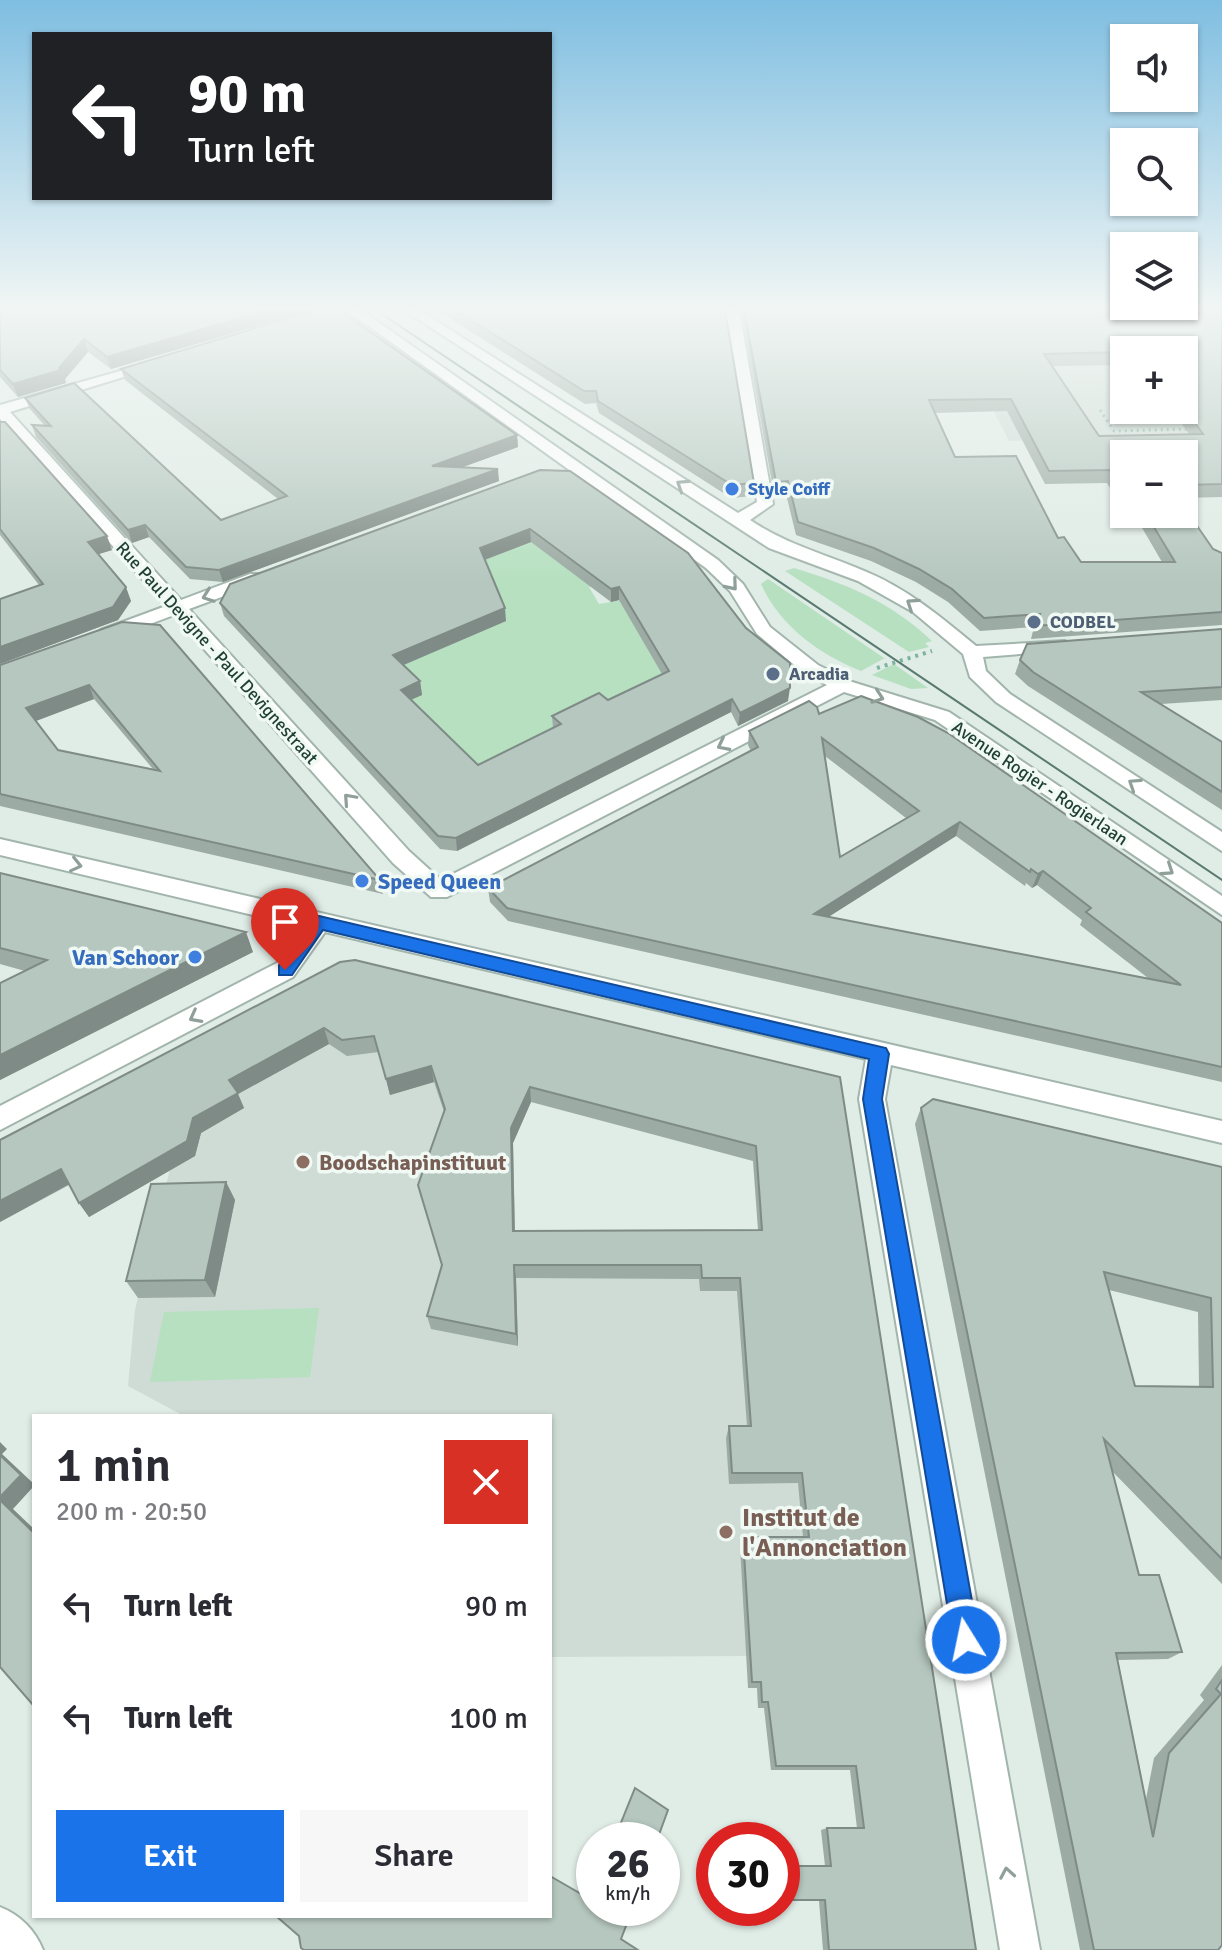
<!DOCTYPE html>
<html lang="en">
<head>
<meta charset="utf-8">
<style>
  :root { --surface:#fff; --page:#f7f7f7; --text:#2b2b33; --muted:#7c7c81; --accent:#1a73e8 }
  body { margin:0; font-family:Signika,sans-serif; background:var(--page); color:var(--text); height:100vh; display:flex; flex-direction:column; font-size:30px; white-space:nowrap }
  * { box-sizing:border-box; margin:0 }
  p { font-size:26px; color:var(--muted) }
  .icon { flex:none; width:44px; height:44px; fill:none; stroke:currentColor; stroke-width:2; stroke-linecap:round; stroke-linejoin:round }
  .map { position:relative; flex:1; overflow:hidden }
  .panel { position:absolute; left:32px; top:1414px; width:520px; height:504px; display:flex; flex-direction:column; background:var(--surface); border-radius:0px; box-shadow:0 2px 6px #0004 }
  .panel>* { flex:none }
  .hud { position:absolute; left:32px; top:32px; width:520px; height:168px; border-radius:0px; box-shadow:0 2px 6px #0004; background:#202124; color:#fff; overflow:hidden }
  .tools { position:absolute; left:1110px; top:24px; display:grid; gap:16px }
  .tools a { display:grid; place-items:center; width:88px; height:88px; border-radius:0px; background:var(--surface); box-shadow:0 2px 6px #0004; font-size:40px }
  .speed { position:absolute; left:576px; top:1822px; display:flex; gap:16px; font-size:40px; font-weight:700; text-align:center }
  .speed>* { display:grid; place-content:center; width:104px; height:104px; border-radius:50%; background:var(--surface); box-shadow:0 2px 6px #0004; line-height:1 }
  .speed small { font-size:20px; font-weight:400 }
  .speed .limit { border:12px solid #d22; background:#fff; color:#111 }
  .pin { position:absolute; display:grid; place-items:center; width:68px; height:68px; color:#fff; margin:-82px -34px; border-radius:50% 50% 50% 0; rotate:-45deg; box-shadow:0 0 8px #0007 }
  .pin .icon { rotate:45deg }
  .me { position:absolute; width:88px; margin:-44px; rotate:350deg; stroke-linejoin:round; filter:drop-shadow(0 0 6px #0008) }
  .turn { display:flex; align-items:center; gap:28px; height:168px; padding:0 24px; font-size:36px }
  .turn .icon { width:104px; height:104px; stroke-width:2.5 }
  .turn b { display:block; font-size:56px; line-height:68px }
  .round { display:grid; place-items:center; flex:none; width:84px; height:84px; border-radius:0px; background:var(--page) }
  .head { display:flex; align-items:center; justify-content:space-between; height:136px; padding:0 24px }
  h1 { font-size:48px; font-weight:600; line-height:60px }
  .cta { display:flex; gap:16px; margin-top:auto; padding:16px 24px }
  .cta a { flex:1; height:92px; border-radius:0px; background:var(--accent); color:#fff; font-size:32px; font-weight:600; line-height:92px; text-align:center }
  .cta a+a { background:var(--page); color:var(--text) }
  ul { padding:0; list-style:none }
  li { display:flex; align-items:center; gap:24px; height:112px; padding:0 24px }
  li div { flex:1 }
  li b { display:block; font-size:30px }
  li em { font-style:normal }
  .map>svg:first-child { display:block }
</style>
</head>
<body>
<div class="map">
<svg width="1222" height="1950" viewBox="0 0 1222 1950">
  <rect width="100%" height="100%" fill="#e0ece6"/>
  <g fill="#cedcd5" fill-rule="evenodd">
    <path d="M1222,348V435L1009,441L964,353ZM1124,350H1184V410H1124Z"/>
    <polygon points="344,979 430,1069 518,1346 515,1245 759,1244 920,1648 747,1656 550,1657 550,1416 184,1416 128,1386 135,1310 183,1117"/>
  </g>
  <g fill="#b6e0c0">
    <polygon points="544,535 597,586 589,587 599,604 655,594 637,630 647,647 699,663 450,792 304,612"/>
    <path d="M794,568C847,584 891,602 932,641L925,643L929,647L909,652L785,571Z"/>
    <path d="M768,579L884,658H885L861,671C819,654 780,626 761,584Z"/>
    <polygon points="894,664 928,688 911,689 872,675"/>
    <polygon points="319,1308 310,1377 150,1382 164,1312"/>
  </g>
  <g fill="none" stroke-linecap="round" stroke-linejoin="round">
    <defs>
      <g id="minor">
        <polygon points="346,310 361,310 718,560 743,584 770,627 818,665 849,681 949,712 1222,896 1222,915 935,720 844,692 447,897 431,897 393,863 174,615 113,638 101,638 101,630 166,606 0,419 0,405 159,360 159,366 10,412 181,600 250,574 262,574 262,582 189,609 409,851 441,880 827,685 804,673 757,634 730,591 706,568"/>
        <path d="M404,310H419L738,513L757,502L725,310H739L773,504L750,520C787,545 828,555 869,573C909,590 942,618 976,646L1065,641V649L1058,651L983,657L986,671L1010,694L1222,832V851L996,702L970,677L963,654L913,612L858,581L769,548Z"/>
        <polygon points="0,839 1222,1121 1222,1143 891,1065 885,1099 1040,1950 1000,1950 859,1099 866,1059 325,932 293,977 0,1130 0,1106 277,963 304,927 0,855"/>
        <path d="M0,1907C20,1915 35,1930 43,1950H0Z"/>
      </g>
    </defs>
    <use href="#minor" stroke="#a2b5ad" stroke-width="4"/>
    <polyline stroke="#7db3a0" stroke-width="3" stroke-dasharray="2 4" stroke-linecap="butt" points="1100,410 1114,431 1192,429"/>
    <polyline stroke="#7db3a0" stroke-width="4" stroke-dasharray="3 5" stroke-linecap="butt" points="877,668 932,651"/>
    <use href="#minor" fill="#fff" fill-rule="evenodd"/>
    <polyline stroke="#597a70" stroke-width="2" points="376,310 1222,880"/>
  </g>
  <g fill="#9caba4" fill-rule="evenodd">
    <polygon points="0,310 312,310 111,369 88,352 65,379 66,383 18,397 0,377"/>
    <polygon points="440,310 725,310 754,483 753,496 731,498 599,413 596,403 585,404 440,312"/>
    <path d="M741,310H1222V497L1184,498V454H1124V498L1117,499L1107,483L1045,484L1007,411L935,413L955,457L1058,538L1081,562H1162L1134,514H1184L1213,549L1222,553V625L1031,639L1034,627L980,631L948,602L916,582L871,561L796,535L786,494H774ZM1124,350H1184V410H1172L1189,434L1099,436L1052,366L1122,365L1124,367Z"/>
    <polygon points="121,369 517,435 518,447 462,467 499,481 223,582 190,579 149,537 132,543 36,437 32,425 45,426 30,409 25,398 221,520 278,499 125,380"/>
    <polygon points="0,422 112,550 98,554 131,601 118,620 0,664 0,599 39,585 0,535"/>
    <path d="M540,470L788,701L738,726L731,712L457,851L440,849L224,616L220,603ZM531,542L611,602L619,600L662,674L608,700L552,716L553,728L478,765L411,700L422,695L420,681L404,665L506,621L485,560Z"/>
    <path d="M122,622L380,880L383,894L0,806V665ZM94,699L153,769L58,750L36,721Z"/>
    <polygon points="1222,629 1222,700 1161,704 1222,742 1222,810 1028,686 1015,674 1020,660"/>
    <path d="M819,714L1222,923V1082L508,921L490,902L488,888L751,751L748,745L749,731ZM825,756L906,818L840,857ZM956,836L1025,886L1026,883L1032,888L1037,885L1082,920L1080,925L1148,978L828,917Z"/>
    <polygon points="0,873 253,952 0,1080 0,983 25,971 0,964"/>
    <path d="M340,962L840,1077L976,1950H823L819,1901H782V1867L825,1866L821,1830L827,1828H857L850,1770H771L764,1708H758L757,1688H748L740,1546L743,1537H803L798,1483L729,1484L726,1438L729,1426H747L737,1291H700L699,1279L516,1278L518,1346L431,1329L427,1316L441,1266L444,1112L434,1082L390,1095L379,1052L347,1056L329,1044L238,1094L244,1108L201,1133L195,1156L89,1217L79,1203L69,1185L0,1222V1140ZM531,1102L753,1161L758,1230L515,1231L513,1143Z"/>
    <path d="M921,1108L1222,1167V1584L1112,1471L1139,1575L1182,1652L1168,1659L1118,1660L1146,1799L1154,1758L1204,1700L1200,1695L1222,1665V1945L1218,1950H1080L915,1124ZM1109,1290L1198,1312L1199,1386H1135Z"/>
    <polygon points="226,1182 235,1200 215,1297 138,1298 126,1281"/>
  </g>
  <g fill="#7f8b86">
    <polygon points="268,310 312,310 111,369 107,357"/>
    <polygon points="84,339 88,352 65,379 66,383 18,397 13,384 59,368"/>
    <polygon points="517,435 518,447 433,478 432,466"/>
    <polygon points="498,469 499,481 223,582 219,570"/>
    <polygon points="145,525 149,537 132,543 128,530"/>
    <polygon points="530,529 531,542 481,561 480,548"/>
    <polygon points="107,536 112,550 93,556 88,542"/>
    <polygon points="126,587 131,601 118,620 0,664 0,647"/>
    <polygon points="619,587 619,600 611,602 611,589"/>
    <polygon points="505,608 506,621 396,668 393,655"/>
    <polygon points="420,681 422,695 403,703 401,690"/>
    <polygon points="89,685 94,699 33,722 26,708"/>
    <polygon points="790,688 788,701 738,726 740,713"/>
    <polygon points="732,699 731,712 457,851 456,838"/>
    <polygon points="960,822 956,836 811,928 814,914"/>
    <polygon points="1043,871 1037,885 1032,888 1038,874"/>
    <polygon points="246,932 253,952 0,1080 0,1055"/>
    <polygon points="324,1028 329,1044 238,1094 244,1108 201,1133 195,1156 89,1217 79,1203 193,1118 229,1080"/>
    <polygon points="431,1066 434,1082 390,1095 386,1079"/>
    <polygon points="530,1087 531,1102 513,1143 515,1245 513,1231 511,1128"/>
    <polygon points="61,1169 71,1183 0,1222 0,1201"/>
    <polygon points="226,1182 235,1200 215,1297 205,1280"/>
    <polygon points="514,1265 516,1278 518,1346 516,1334"/>
    <polygon points="0,1442 7,1449 2,1454 34,1484 34,1486 13,1509 34,1529 34,1533 0,1500"/>
  </g>
  <g fill="#b5c7bf" stroke="#7f8b86" stroke-width="2" fill-rule="evenodd">
    <polygon points="0,310 268,310 107,357 84,339 59,368 61,370 13,384 0,370"/>
    <polygon points="315,310 339,310 517,435 432,466 498,469 219,570 186,567 145,525 128,530 32,425 51,426 25,398 74,383 221,520 287,496 121,369"/>
    <polygon points="455,310 725,310 754,483 732,485 598,401 596,391 584,391"/>
    <path d="M744,310H1222V484L1184,485V454H1124V486H1121L1112,470L1049,471L1011,399L929,400L955,457L1016,456L1058,538L1064,537L1081,562H1175L1146,514H1184V507L1213,549L1222,553V612L1035,626L1040,614L984,618L952,589L919,569L874,548L798,522L788,481L776,482ZM1124,350H1184V407L1203,434L1099,436L1044,354L1124,352Z"/>
    <polygon points="0,422 5,422 107,536 88,542 126,587 113,607 0,647 0,599 43,584 0,529"/>
    <path d="M540,470L570,471L688,553L746,628L790,663V688L740,713L732,699L456,838L438,836L220,603L230,584ZM530,529L611,589L619,587L669,671L608,700L599,693L552,716L561,724L478,765L401,690L420,681L393,655L505,608L480,548Z"/>
    <path d="M122,622L160,625L380,880L0,794V665ZM89,685L160,771L58,750L26,708Z"/>
    <polygon points="1222,629 1222,687 1141,692 1222,742 1222,792 1033,672 1020,660 1027,644"/>
    <path d="M861,696L918,717L948,733L1222,923V1067L507,908L488,888L758,747L749,731L809,701L817,707L819,714ZM822,738L919,811L840,857ZM960,822L1030,872L1031,869L1038,874L1043,871L1091,908L1086,912L1181,985L814,914Z"/>
    <polygon points="0,873 246,932 0,1055 0,983 47,960 0,948"/>
    <path d="M355,960L840,1077L976,1950H829L825,1900H786L784,1866H831L827,1828H864L856,1766H776L768,1702H762L761,1682H752L743,1537H809L802,1473H732L729,1426H751L740,1278H702L701,1265H514L516,1334L427,1316L442,1265L418,1185L445,1109L431,1066L386,1079L374,1036L342,1040L324,1028L229,1080L238,1093L193,1118L187,1141L79,1203L61,1169L0,1201V1140L340,962ZM530,1087L756,1146L762,1230L513,1231L511,1128Z"/>
    <path d="M933,1099L1222,1167V1559L1104,1439L1139,1575H1159L1182,1652L1116,1653L1153,1837L1169,1753L1221,1694L1216,1689L1222,1680V1945L1218,1950H1094L921,1108ZM1104,1272L1211,1298L1213,1387L1135,1386Z"/>
    <polygon points="226,1182 205,1280 126,1281 151,1184"/>
    <polygon points="0,1455 21,1475 0,1497"/>
    <polygon points="0,1500 34,1533 34,1706 0,1667"/>
    <polygon points="635,1788 668,1810 657,1840 614,1840"/>
    <polygon points="550,1876 590,1899 594,1888 594,1908 633,1908 621,1939 638,1950 304,1950 301,1948 299,1936 276,1916 550,1916"/>
  </g>
  <defs><path id="oneway-chevron" d="M-2-3.5L2.5 0L-2 3.5" fill="none" stroke-width="1.6" stroke-linecap="round" stroke-linejoin="round" transform="scale(2)"/></defs>
  <g stroke="#8f9f9a">
    <use href="#oneway-chevron" transform="translate(682 485) rotate(-147)"/>
    <use href="#oneway-chevron" transform="translate(732 585) rotate(50)"/>
    <use href="#oneway-chevron" transform="translate(208 596) rotate(160)"/>
    <use href="#oneway-chevron" transform="translate(912 604) rotate(-146)"/>
    <use href="#oneway-chevron" transform="translate(878 697) rotate(19)"/>
    <use href="#oneway-chevron" transform="translate(723 745) rotate(153)"/>
    <use href="#oneway-chevron" transform="translate(1134 784) rotate(-147)"/>
    <use href="#oneway-chevron" transform="translate(349 799) rotate(-132)"/>
    <use href="#oneway-chevron" transform="translate(76 865) rotate(13)"/>
    <use href="#oneway-chevron" transform="translate(1168 870) rotate(34)"/>
    <use href="#oneway-chevron" transform="translate(195 1017) rotate(152)"/>
    <use href="#oneway-chevron" transform="translate(1007 1873) rotate(-100)"/>
  </g>
  <linearGradient id="sky" x2="0" y2="1"><stop stop-color="#7fbee1"/><stop offset="0.53" stop-color="#f1f6f4"/><stop offset="1" stop-color="#f1f6f4" stop-opacity="0"/></linearGradient>
  <rect width="1222" height="583" fill="url(#sky)"/>
  <polygon fill="#1a73e8" stroke="#114b97" stroke-width="2" points="319,916 886,1048 889,1054 882,1099 979,1640 976,1650 966,1653 957,1650 953,1640 863,1099 869,1059 323,930 292,975 279,975 279,965 312,918"/>
  <g fill="#3f7fe0" stroke="#f1f9f4" stroke-width="3">
    <circle cx="732" cy="489" r="8"/>
    <circle cx="362" cy="881" r="8"/>
    <circle cx="195" cy="957" r="8"/>
  </g>
  <g fill="#5c6f8a" stroke="#f1f9f4" stroke-width="3">
    <circle cx="1034" cy="622" r="8"/>
    <circle cx="773" cy="674" r="8"/>
  </g>
  <g fill="#8d6e63" stroke="#f1f9f4" stroke-width="3">
    <circle cx="303" cy="1162" r="8"/>
    <circle cx="726" cy="1532" r="8"/>
  </g>
  <g text-anchor="middle" stroke-width="7" stroke-linejoin="round" paint-order="stroke">
    <g font-size="18" font-weight="bold" fill="#366cbe" stroke="#f1f9f4" text-anchor="start">
      <text x="748" y="495">Style Coiff</text>
    </g>
    <g font-size="18" font-weight="bold" fill="#4e5e75" stroke="#f1f9f4" text-anchor="start">
      <text x="1050" y="628">CODBEL</text>
      <text x="789" y="680">Arcadia</text>
    </g>
    <g font-size="18" fill="#1f3f35" stroke="#f1f9f4">
      <text transform="translate(217 653) rotate(48)" y="6">Rue Paul Devigne - Paul Devignestraat</text>
      <text transform="translate(1040 783) rotate(34)" y="6">Avenue Rogier - Rogierlaan</text>
    </g>
    <g font-size="22" font-weight="bold" fill="#366cbe" stroke="#f1f9f4" text-anchor="start">
      <text x="378" y="889">Speed Queen</text>
      <text x="179" y="965" text-anchor="end">Van Schoor</text>
    </g>
    <g font-size="22" font-weight="bold" fill="#785e54" stroke="#f1f9f4" text-anchor="start">
      <text x="319" y="1170">Boodschapinstituut</text>
    </g>
    <g font-size="26" font-weight="bold" fill="#785e54" stroke="#f1f9f4" text-anchor="start">
      <text x="742" y="1526">Institut de<tspan x="742" dy="30">l'Annonciation</tspan></text>
    </g>
  </g>
</svg>
<div class="tools">
<a><svg class="icon" aria-label="sound" viewBox="0 0 24 24"><path d="M4 9h4l5-4v14l-5-4H4zM17 9q2 3 0 6"/></svg></a>
<a><svg class="icon" aria-label="search" viewBox="0 0 24 24"><circle cx="10" cy="10" r="6"/><path d="M15 15l6 6"/></svg></a>
<a><svg class="icon" aria-label="layers" viewBox="0 0 24 24"><path d="M12 4l9 5-9 5-9-5zM3 14l9 5 9-5"/></svg></a>
<a>+</a>
<a>−</a>
</div>
<div class="speed"><div>26<small>km/h</small></div><div class="limit">30</div></div>
<div class="pin" style="left:285px;top:970px;background:#d93025"><svg class="icon" aria-label="arrive" viewBox="0 0 24 24"><path d="M6 21V4h12l-3 4 3 4H6"/></svg></div>
<svg class="me" style="left:966px;top:1640px" viewBox="-20 -20 40 40"><circle r="17" fill="#1a73e8" stroke="#fff" stroke-width="3"/><path d="M0-11L8 9 0 5-8 9z" fill="#fff"/></svg>
<div class="hud">
<div class="turn"><svg class="icon" aria-label="left" viewBox="0 0 24 24"><path d="M17 20v-9H6M10 6l-5 5 5 5"/></svg><div><b>90 m</b>Turn left</div></div>
</div>
<section class="panel">
<div class="head"><div><h1>1 min</h1><p>200 m · 20:50</p></div><a class="round" style="background:#d93025;color:#fff"><svg class="icon" aria-label="close" viewBox="0 0 24 24"><path d="M6 6l12 12M18 6L6 18"/></svg></a></div>
<ul>
<li><svg class="icon" aria-label="left" viewBox="0 0 24 24"><path d="M17 20v-9H6M10 6l-5 5 5 5"/></svg><div><b>Turn left</b></div><em>90 m</em></li>
<li><svg class="icon" aria-label="left" viewBox="0 0 24 24"><path d="M17 20v-9H6M10 6l-5 5 5 5"/></svg><div><b>Turn left</b></div><em>100 m</em></li>
</ul>
<div class="cta"><a>Exit</a><a>Share</a></div>
</section>
</div>
</body>
</html>
